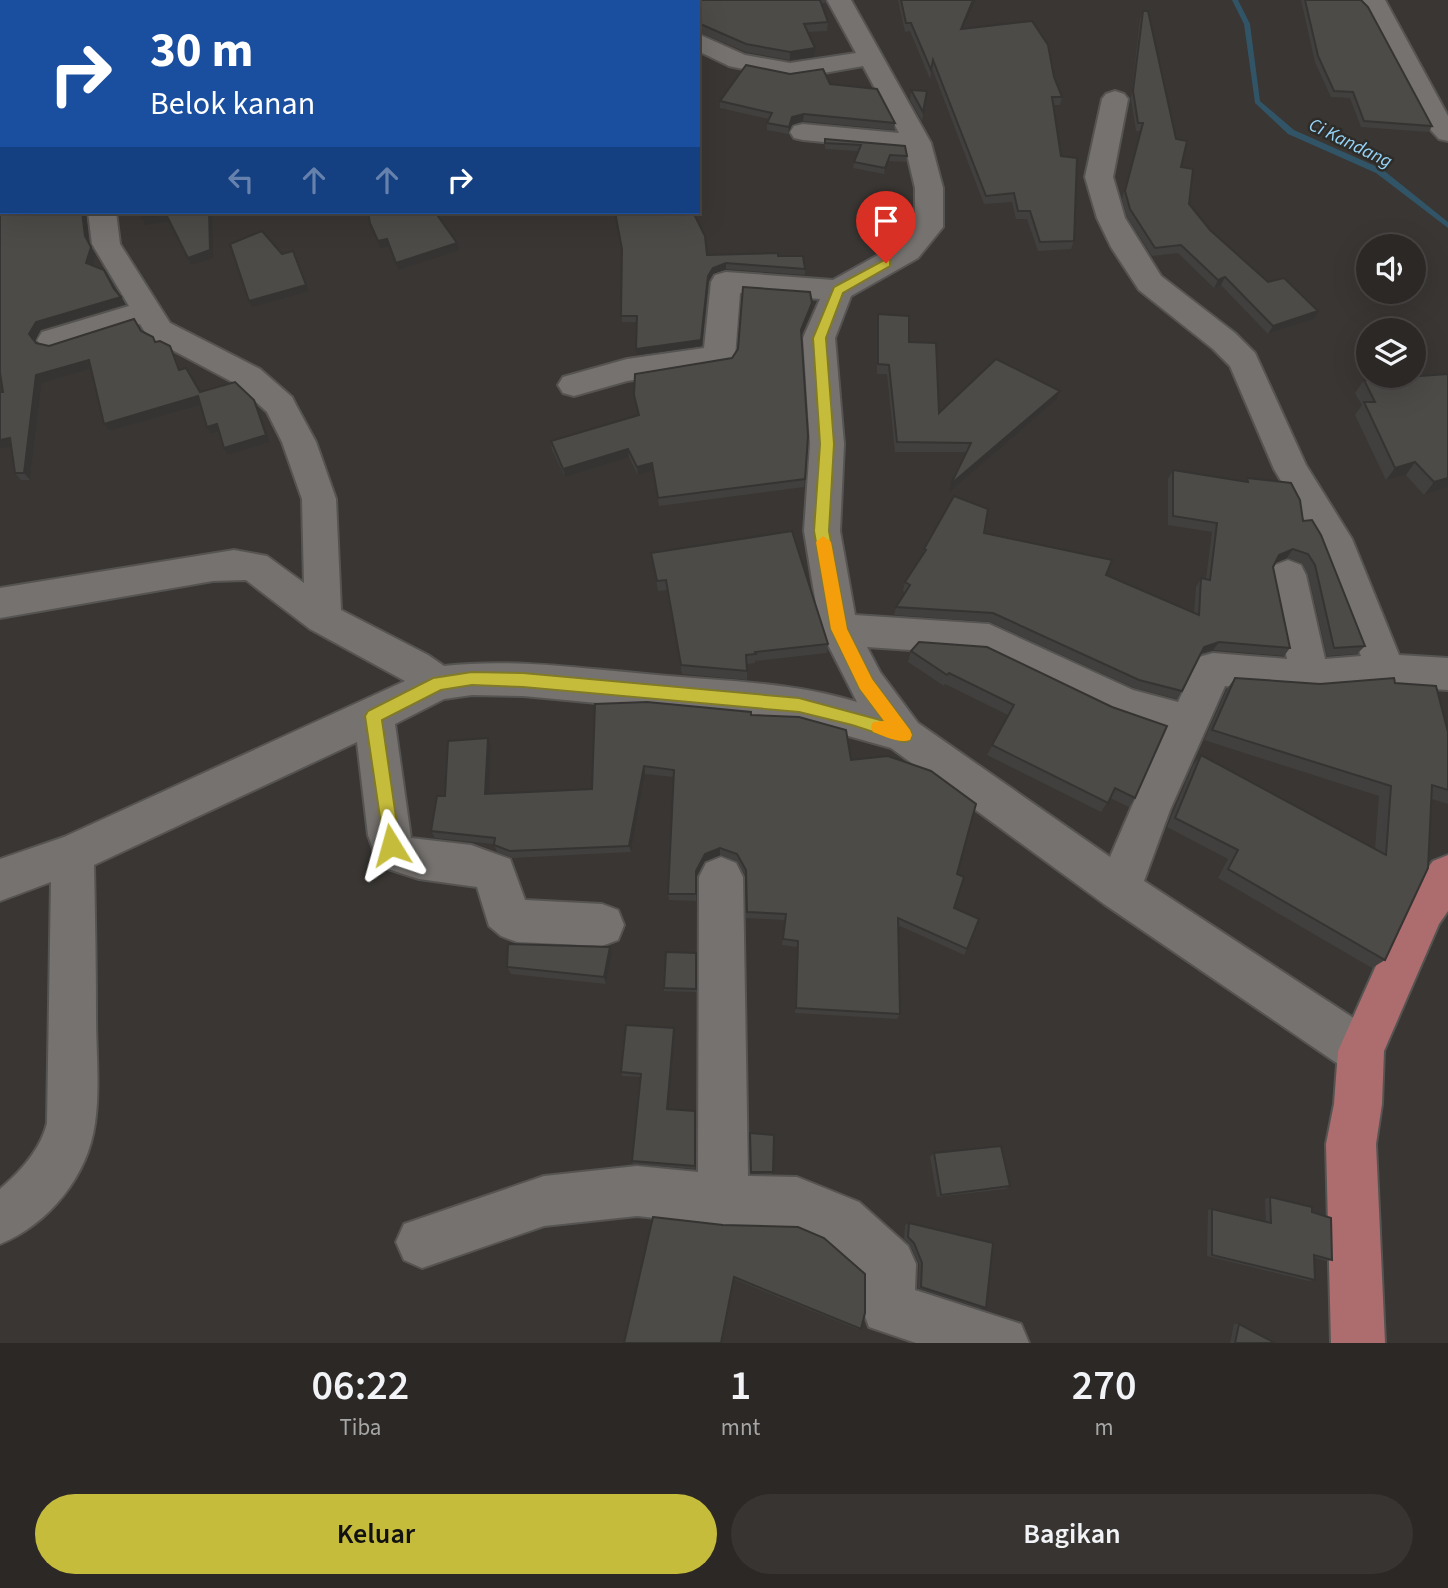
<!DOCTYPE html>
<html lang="id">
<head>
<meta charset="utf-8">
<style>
  :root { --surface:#2b2826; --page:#373432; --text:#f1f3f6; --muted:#a6a6a7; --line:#474443; --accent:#c6bc3c }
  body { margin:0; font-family:"Source Sans 3",sans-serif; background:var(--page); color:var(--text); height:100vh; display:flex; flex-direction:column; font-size:26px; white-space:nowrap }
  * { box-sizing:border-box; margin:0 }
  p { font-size:23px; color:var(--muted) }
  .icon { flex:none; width:38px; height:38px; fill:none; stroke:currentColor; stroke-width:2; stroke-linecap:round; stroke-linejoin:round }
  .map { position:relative; height:1343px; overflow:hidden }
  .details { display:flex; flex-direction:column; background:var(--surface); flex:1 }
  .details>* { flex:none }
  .banner { position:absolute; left:0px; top:0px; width:700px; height:214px; box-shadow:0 7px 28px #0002,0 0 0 2px var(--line); background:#1a4fa0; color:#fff; overflow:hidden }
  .tools { position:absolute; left:1356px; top:234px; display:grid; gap:14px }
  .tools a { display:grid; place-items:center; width:70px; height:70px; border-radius:50%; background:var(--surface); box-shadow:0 7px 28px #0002,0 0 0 2px var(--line); font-size:35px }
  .pin { position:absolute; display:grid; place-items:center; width:60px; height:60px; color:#fff; margin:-72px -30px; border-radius:50% 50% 50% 0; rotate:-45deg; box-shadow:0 0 7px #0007 }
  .pin .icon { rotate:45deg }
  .me { position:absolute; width:77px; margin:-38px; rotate:352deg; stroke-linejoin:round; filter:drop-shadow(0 0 5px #0008) }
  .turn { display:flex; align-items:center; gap:24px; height:147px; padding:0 35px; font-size:32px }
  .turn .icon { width:91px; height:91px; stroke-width:2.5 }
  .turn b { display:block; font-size:49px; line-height:60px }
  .lanes { display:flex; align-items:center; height:66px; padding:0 35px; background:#0003; justify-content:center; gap:35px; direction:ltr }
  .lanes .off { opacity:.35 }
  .eta { display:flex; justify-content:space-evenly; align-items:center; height:119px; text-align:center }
  .eta b { font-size:42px; font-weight:600; line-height:49px }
  .primary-button { display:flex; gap:14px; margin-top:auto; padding:14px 35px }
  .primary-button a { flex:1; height:80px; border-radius:42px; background:var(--accent); color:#111; font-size:28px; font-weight:600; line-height:80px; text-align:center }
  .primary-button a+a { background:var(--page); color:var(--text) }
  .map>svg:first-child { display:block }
</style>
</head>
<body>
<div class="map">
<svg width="1448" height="1343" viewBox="0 0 1448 1343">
  <rect width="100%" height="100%" fill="#393633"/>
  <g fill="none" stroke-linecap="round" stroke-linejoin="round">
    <polygon fill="#315467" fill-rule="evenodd" points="1232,0 1238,0 1250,24 1260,101 1294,130 1382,169 1448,222 1448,228 1376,173 1288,134 1255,103 1244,24"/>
    <defs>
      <g id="minor">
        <path d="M827,0H851L931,143L943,188V227L918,258L851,296L835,338L844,444L840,531L855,615L989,624L1133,690L1178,702L1199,657L1213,653L1287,659L1270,575L1275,565L1288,560L1301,565L1306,575L1325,659L1361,656L1317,542L1274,469L1230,366L1213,349L1139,290L1111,247L1097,218L1085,177L1102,99L1106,94L1115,91L1124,94L1128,99L1113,177L1125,218L1161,276L1235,333L1255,353L1306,465L1352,539L1399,655L1448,658V690L1386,686L1310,693L1225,686L1170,810L1144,881L1378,1034L1384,1051L1378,1068L1361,1074L1344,1068L1104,904L891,748L799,722L523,696L472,695L444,699L395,724L411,838L471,845L510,859L525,900L602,904L618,910L624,925L618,940L602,946L517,942L501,936L489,926L477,887L419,879L379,866L368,835L357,742L94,865C95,915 96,965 96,1016C96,1051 100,1088 95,1123C88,1176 49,1224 0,1244V1189C20,1172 41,1149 47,1123L51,882L0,901V859L64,837L405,681L310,629L246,580L213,581L0,618V588L234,550L267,556L304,583L302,499L282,442L267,412L238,385L148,337L140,324L53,351L42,348L37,340L42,332L129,306L92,244L88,212H116L120,244L170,323L260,369L292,397L296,405L316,442L336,499L341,610L428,655L444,666C514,658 586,669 657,675C723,681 793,682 857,702L820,629L804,531L810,444L803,338L820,299L740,293L735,357L730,365L627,381L574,396L563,393L558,385L563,377L627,359L704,348L711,282L715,275L726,272L833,280L898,244L915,225V188L906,150L803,140L794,138L790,132L794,126L803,124L899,133L863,66L790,79L729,66L698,51V34L745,55L790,63L856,53ZM867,647L984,655L1107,715L1163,734L1110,857L918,723L880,672Z"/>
        <polygon points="1361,0 1385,0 1448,116 1448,141 1439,139 1427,126"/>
        <rect x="0" y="154" width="2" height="16"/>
        <polygon points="721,857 736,863 743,877 748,1176 797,1177 859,1202 908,1246 916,1264 915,1290 1021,1324 1029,1343 916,1343 869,1327 862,1308 864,1275 823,1238 797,1227 723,1225 637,1216 544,1226 422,1268 404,1260 396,1242 404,1224 544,1176 637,1166 698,1172 699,877 706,863"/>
      </g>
      <polygon id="major" points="1448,855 1448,911 1439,924 1384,1051 1382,1104 1376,1144 1385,1343 1331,1343 1326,1144 1334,1104 1338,1051 1408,894 1433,861"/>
    </defs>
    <use href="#minor" stroke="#565452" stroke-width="4"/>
    <use href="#major" stroke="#565452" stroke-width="4"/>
    <use href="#minor" fill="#75726f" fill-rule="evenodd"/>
    <use href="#major" fill="#ad6d6e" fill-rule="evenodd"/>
  </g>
  <g fill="#42403e">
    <polygon points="674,0 826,0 825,3 821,3 828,22 827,31 808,32 814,57 790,60 746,52 698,32 698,2"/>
    <polygon points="898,0 976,0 963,29 1054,77 1062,97 1060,105 1053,105 1074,241 1071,249 1038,251 1027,219 1016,219 1012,202 984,204 932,68 930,79 910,31 905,32"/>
    <polygon points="1301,0 1361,0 1432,126 1429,132 1361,127 1350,98 1331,97 1315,62"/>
    <polygon points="1143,11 1189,204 1210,230 1268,282 1314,319 1268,334 1221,285 1214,288 1178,253 1152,256 1127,217 1122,199 1140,131 1136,131 1131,99 1140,19"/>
    <polygon points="830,84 895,123 894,130 803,121 792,125 788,134 767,130 767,123 769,119 720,108 720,101"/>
    <polygon points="911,90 927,91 922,121 910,100"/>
    <polygon points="825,139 905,146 907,156 906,162 889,161 884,174 853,168 854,162 859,151 825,149"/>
    <polygon points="85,212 89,244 96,255 93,265 104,270 115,291 125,304 41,329 35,341 36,343 49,346 141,331 155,342 174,354 180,370 200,392 254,400 258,407 270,442 228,455 219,432 211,434 207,427 200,404 109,431 104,424 91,369 42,383 30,480 21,480 15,473 3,392"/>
    <polygon points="615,212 707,255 778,256 805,269 805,275 726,269 713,274 708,282 702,346 637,355 637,322 622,322 622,252"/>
    <polygon points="811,312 801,336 808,436 804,487 659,506 653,471 638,475 629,457 565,477 552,450 551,441 638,415 634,395 732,358"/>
    <polygon points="878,314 909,342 939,413 1056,400 949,493 967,452 895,452 887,374 877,374 877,323"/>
    <polygon points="1364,380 1448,487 1424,495 1406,475 1386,480 1355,415 1362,405 1355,393"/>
    <polygon points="1173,470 1245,482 1247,478 1303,521 1365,646 1357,654 1327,656 1308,574 1302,563 1287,558 1275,563 1273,567 1290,648 1284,656 1213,650 1200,654 1182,691 1177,699 1134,688 990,622 894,615 896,607 905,592 903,591 905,582 922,557 924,549 984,533 1106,575 1194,613 1196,587 1201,578 1206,579 1212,532 1168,525 1168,479"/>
    <polygon points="651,553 828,644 827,653 755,661 755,663 747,664 747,680 682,674 667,590 658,591"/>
    <polygon points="987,647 1135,798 1129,807 1110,798 1101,812 987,755 1008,715 945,684 944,686 908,662 911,651"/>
    <polygon points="1235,678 1320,684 1395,683 1448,732 1448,804 1432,799 1385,960 1372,968 1218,878 1228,859 1167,827 1193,765 1201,755 1375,849 1379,796 1204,740 1227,689"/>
    <polygon points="751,715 851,760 957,874 954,908 967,949 964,955 898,925 900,1014 897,1019 795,1013 797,947 782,945 785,920 746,918 746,877 737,861 720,855 705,861 696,877 696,901 669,900 668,894 674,777 645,774 631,852 512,858 497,852 494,844 435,838 431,831 445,796 491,746 489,794 592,789"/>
    <polygon points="696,953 696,992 664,991 664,988"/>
    <polygon points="612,954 606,984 511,974 507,967"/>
    <polygon points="675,1033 668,1109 695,1111 695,1169 633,1164 632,1161 641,1077 622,1076 621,1072"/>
    <polygon points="750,1135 773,1172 772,1174 751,1173"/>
    <polygon points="934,1153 1010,1186 1005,1189 937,1197 930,1157"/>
    <polygon points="1270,1197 1312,1212 1332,1260 1326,1261 1314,1257 1315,1280 1309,1281 1207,1256 1208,1210 1212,1209 1266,1222 1265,1199"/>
    <polygon points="653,1217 861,1329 857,1329 734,1279"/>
    <polygon points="909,1223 986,1308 980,1308 918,1288 919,1264 910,1245 904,1239 905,1225"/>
    <polygon points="1234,1324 1239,1324 1275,1343 1230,1343"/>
  </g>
  <g fill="#363432">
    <polygon points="973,0 976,0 959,37 961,29"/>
    <polygon points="815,48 814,57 790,60 790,52"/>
    <polygon points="804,114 803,121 792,125 788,134 789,127 792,117"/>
    <polygon points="890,155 889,161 884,174 885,168"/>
    <polygon points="82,212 86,212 89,244 85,236"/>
    <polygon points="209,212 212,212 213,258 191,265 188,258"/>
    <polygon points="166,214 170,221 145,225 142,217"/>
    <polygon points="387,239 390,246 380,248 378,241"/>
    <polygon points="457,243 459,250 398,270 396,263"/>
    <polygon points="91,247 96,255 91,271 86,263"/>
    <polygon points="726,263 726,269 713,274 708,282 702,346 637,355 636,349 708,276 713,268"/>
    <polygon points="1225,277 1221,285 1214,288 1218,280"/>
    <polygon points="306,285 309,291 252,307 249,301"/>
    <polygon points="121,297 125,304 41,329 35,341 29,334 36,322"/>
    <polygon points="812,303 811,312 800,338 801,330"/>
    <polygon points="1318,311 1314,319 1268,334 1273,326"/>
    <polygon points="89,360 94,368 42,383 30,480 24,473 36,375"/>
    <polygon points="1060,391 1056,400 949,493 951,484"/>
    <polygon points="198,396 202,404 109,431 104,424"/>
    <polygon points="254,400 258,407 270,442 228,455 224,448"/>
    <polygon points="217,424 221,431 211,434 207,427"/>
    <polygon points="10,438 15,446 0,448 0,440"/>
    <polygon points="628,449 629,457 565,477 563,469"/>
    <polygon points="1415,462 1406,475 1386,480 1395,468"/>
    <polygon points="652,463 653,471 638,475 637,467"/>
    <polygon points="1448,478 1448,487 1424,495 1434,482"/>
    <polygon points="1293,549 1287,558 1273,564 1279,555"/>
    <polygon points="1219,642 1213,650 1198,654 1204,647"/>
    <polygon points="488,738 491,746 489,801 485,794"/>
    <polygon points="644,766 645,774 631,852 629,846"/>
    <polygon points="720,848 720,855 705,861 696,877 696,901 696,871 705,854"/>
    <polygon points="610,947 612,954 606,984 604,977"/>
    <polygon points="674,1028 675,1033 668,1113 667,1109"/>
  </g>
  <g fill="#4d4b48" stroke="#363432" stroke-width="2">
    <polygon points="0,0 102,0 98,2 2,2 2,15 0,15"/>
    <rect x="110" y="0" width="181" height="2"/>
    <polygon points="385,0 396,0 396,2 368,2"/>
    <polygon points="674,0 820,0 828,22 804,24 815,48 790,52 746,44 698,23 698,2 673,2"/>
    <polygon points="901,0 973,0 961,29 1032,21 1048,45 1054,77 1062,97 1052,97 1061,156 1077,158 1074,241 1040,242 1030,211 1018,211 1014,193 986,196 933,60 931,70 911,23 906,23"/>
    <polygon points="1305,0 1361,0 1368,7 1432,126 1364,121 1353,92 1334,91 1318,56"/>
    <polygon points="1143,11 1148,11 1176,139 1187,141 1181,167 1193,169 1189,204 1210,230 1268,282 1284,278 1318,311 1273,326 1225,277 1218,280 1181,245 1155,248 1130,209 1125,191 1143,123 1138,123 1133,91"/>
    <polygon points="746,65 790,74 823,69 830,84 877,89 895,123 804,114 792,117 789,127 767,123 772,113 720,101"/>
    <polygon points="911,90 927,91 923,112"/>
    <polygon points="825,139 905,146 907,156 890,155 885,168 854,162 861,145 825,143"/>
    <polygon points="2,175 2,212 82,212 85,236 91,247 86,263 104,270 114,289 121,297 36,322 29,334 36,343 49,346 134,319 141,331 153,337 155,342 160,341 170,346 179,370 186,368 200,392 235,382 254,400 266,435 224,448 217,424 207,427 198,396 104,424 89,360 36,375 24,473 15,473 10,438 0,440 0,392 3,392 0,373 0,180"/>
    <polygon points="144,212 209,212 210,250 188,258 166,214 142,217"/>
    <polygon points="368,212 435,212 457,243 396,263 387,239 378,241 370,223"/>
    <polygon points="615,212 693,212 705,236 707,255 778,253 778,256 803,256 805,269 726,263 713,268 708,276 701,340 636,349 637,316 621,316 622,249"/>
    <polygon points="262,231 282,254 293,251 306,285 249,301 230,244"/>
    <polygon points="743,287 810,292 812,303 801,330 808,436 805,479 658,498 652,463 637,467 628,449 563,469 551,441 639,415 634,395 635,374 732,358 738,349"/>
    <polygon points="878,314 909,316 909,342 936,343 939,413 996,359 1060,391 951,484 971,443 897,442 889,365 878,364"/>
    <polygon points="1448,374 1448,478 1434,482 1415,462 1395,468 1364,402 1375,402 1364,380"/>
    <polygon points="1173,470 1248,482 1247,478 1291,483 1300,500 1303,521 1312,520 1321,535 1365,646 1334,648 1315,565 1308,554 1293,549 1279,555 1273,567 1290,648 1219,642 1204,647 1182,691 1139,680 993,613 896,607 910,585 905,582 926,550 924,549 954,496 988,509 984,533 1112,560 1106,575 1199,615 1201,578 1210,580 1217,523 1173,516"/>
    <polygon points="792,531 828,644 755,652 756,654 746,655 747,671 681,665 666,580 657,581 651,553"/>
    <polygon points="919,642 987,647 1112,707 1167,726 1135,798 1115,788 1108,803 992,745 1014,705 949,673 947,675 911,651"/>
    <polygon points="1235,678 1320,684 1394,678 1395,683 1436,686 1448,732 1448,790 1432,785 1428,868 1385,960 1228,869 1238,850 1175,818 1201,755 1386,855 1391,786 1212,730"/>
    <polygon points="647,702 751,712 751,715 799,717 846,730 851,760 888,756 931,771 976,804 957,874 964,877 954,908 979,919 967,949 898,918 900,1014 796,1008 798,941 783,939 786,914 747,912 746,870 737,854 720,848 705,854 696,871 696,894 668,894 674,770 644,766 629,846 510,851 494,845 495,838 431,831 437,796 445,796 448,741 488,738 485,794 592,789 595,704"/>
    <polygon points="508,944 610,947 604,977 507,967"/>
    <polygon points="666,952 696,953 696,989 664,988"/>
    <polygon points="626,1025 674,1028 667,1109 695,1111 695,1166 632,1161 641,1074 621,1072"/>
    <polygon points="750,1133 774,1135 773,1172 751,1172"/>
    <polygon points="1001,1146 1010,1186 941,1195 934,1153"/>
    <polygon points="1270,1197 1312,1207 1312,1212 1331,1218 1332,1260 1314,1255 1315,1280 1212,1255 1212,1209 1271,1223"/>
    <polygon points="653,1217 723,1225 798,1227 824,1238 865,1274 865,1313 861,1329 734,1277 721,1343 624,1343"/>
    <polygon points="909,1223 993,1243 986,1308 921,1287 922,1263 914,1243 908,1237"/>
    <polygon points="1239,1324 1275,1343 1235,1343"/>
  </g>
  <polygon fill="#c6bc3c" stroke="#817a27" stroke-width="2" points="886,259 890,260 890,266 843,293 826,338 834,444 829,531 847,629 872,679 910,730 912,735 910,740 904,742 852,725 799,712 523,687 472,685 441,690 382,720 400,845 397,851 391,853 385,851 365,716 368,711 433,678 472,672 523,673 799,698 884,721 860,689 831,629 814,531 820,444 813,338 834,287"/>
  <path fill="#f59e0b" d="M823,536L831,542L847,629L872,679L910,730L912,735L910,740C899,744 884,736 873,732L871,727L873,722L884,721L860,689L831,629L816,542Z"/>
  <g text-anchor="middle" stroke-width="5" stroke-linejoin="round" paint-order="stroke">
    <g font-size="19" font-style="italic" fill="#95d4f8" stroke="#2e2c29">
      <text transform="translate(1351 142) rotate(26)" y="7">Ci Kandang</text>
    </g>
  </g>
</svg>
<div class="tools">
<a><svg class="icon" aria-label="sound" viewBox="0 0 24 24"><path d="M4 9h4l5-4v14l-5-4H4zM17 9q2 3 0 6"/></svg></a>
<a><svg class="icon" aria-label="layers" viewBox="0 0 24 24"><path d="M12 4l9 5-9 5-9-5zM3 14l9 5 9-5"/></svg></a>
</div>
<div class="pin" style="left:886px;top:263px;background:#d93025"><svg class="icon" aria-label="arrive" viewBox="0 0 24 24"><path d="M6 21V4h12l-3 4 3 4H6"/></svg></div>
<svg class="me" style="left:391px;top:845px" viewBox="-20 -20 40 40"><path d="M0-17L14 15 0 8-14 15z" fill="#c6bc3c" stroke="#fff" stroke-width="4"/></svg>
<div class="banner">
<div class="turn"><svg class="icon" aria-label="right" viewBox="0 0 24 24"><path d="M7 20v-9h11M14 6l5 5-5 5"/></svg><div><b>30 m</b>Belok kanan</div></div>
<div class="lanes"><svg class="icon off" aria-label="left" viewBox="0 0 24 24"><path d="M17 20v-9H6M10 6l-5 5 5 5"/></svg><svg class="icon off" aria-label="ahead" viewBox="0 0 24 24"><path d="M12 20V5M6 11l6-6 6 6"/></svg><svg class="icon off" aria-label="ahead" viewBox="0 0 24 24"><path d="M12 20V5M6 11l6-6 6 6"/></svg><svg class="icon" aria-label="right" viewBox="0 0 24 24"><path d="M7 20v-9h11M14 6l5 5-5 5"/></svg></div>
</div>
</div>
<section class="details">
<div class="eta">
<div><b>06:22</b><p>Tiba</p></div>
<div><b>1</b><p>mnt</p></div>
<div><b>270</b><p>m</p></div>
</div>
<div class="primary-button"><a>Keluar</a><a>Bagikan</a></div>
</section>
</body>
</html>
